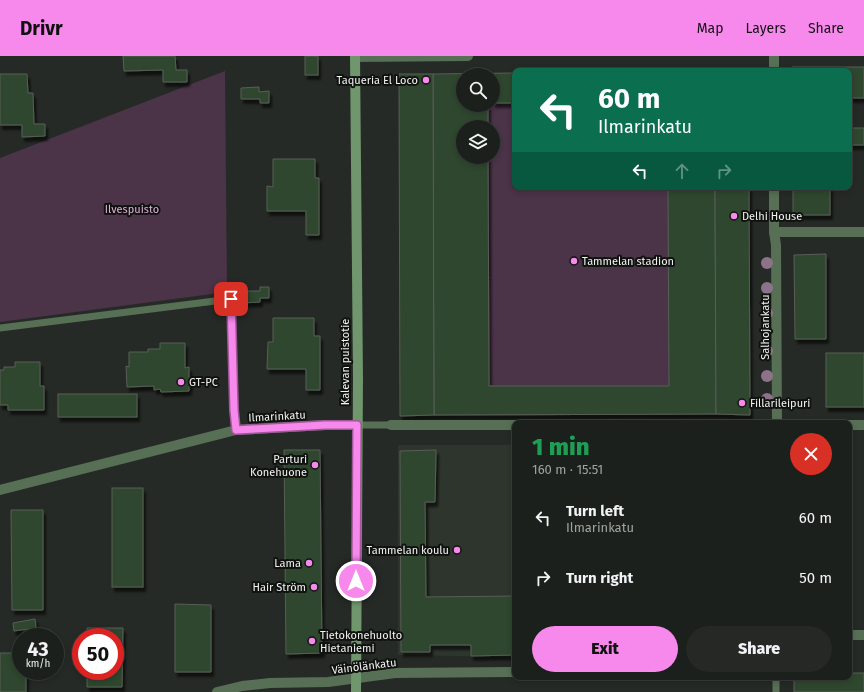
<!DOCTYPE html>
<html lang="en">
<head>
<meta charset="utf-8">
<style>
  :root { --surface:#1c201c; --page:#252825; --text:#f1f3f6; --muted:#a0a3a3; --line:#3a3e3b; --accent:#f788ec }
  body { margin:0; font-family:"Fira Sans",sans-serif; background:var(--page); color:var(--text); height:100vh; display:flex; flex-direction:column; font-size:15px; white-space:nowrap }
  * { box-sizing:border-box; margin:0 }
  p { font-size:13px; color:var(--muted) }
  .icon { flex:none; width:22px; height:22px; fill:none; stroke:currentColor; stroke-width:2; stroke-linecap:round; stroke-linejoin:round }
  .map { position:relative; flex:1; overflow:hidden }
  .panel { position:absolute; left:512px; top:364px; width:340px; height:260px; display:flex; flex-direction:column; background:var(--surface); border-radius:8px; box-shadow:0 2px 6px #0003,0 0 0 1px var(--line) }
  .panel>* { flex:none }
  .guide { position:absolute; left:512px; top:12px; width:340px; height:122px; border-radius:8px; box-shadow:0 2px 6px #0003,0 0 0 1px var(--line); background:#0b6e4f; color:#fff; overflow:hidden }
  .controls { position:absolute; left:456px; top:12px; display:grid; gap:8px }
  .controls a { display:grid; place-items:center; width:44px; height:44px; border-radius:50%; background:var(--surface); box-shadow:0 2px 6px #0003,0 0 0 1px var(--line); font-size:20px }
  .speed { position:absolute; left:12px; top:572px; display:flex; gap:8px; font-size:20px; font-weight:700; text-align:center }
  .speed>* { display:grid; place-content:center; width:52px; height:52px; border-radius:50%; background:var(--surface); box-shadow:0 2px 6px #0003,0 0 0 1px var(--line); line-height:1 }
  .speed small { font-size:10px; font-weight:400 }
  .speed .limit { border:6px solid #d22; background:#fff; color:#111 }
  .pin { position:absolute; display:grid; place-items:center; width:34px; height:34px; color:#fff; margin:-17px; border-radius:8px; box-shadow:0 2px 6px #0006 }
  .me { position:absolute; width:44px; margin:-22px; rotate:0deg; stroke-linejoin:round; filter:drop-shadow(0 0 3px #0008) }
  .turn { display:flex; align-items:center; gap:14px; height:84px; padding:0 20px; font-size:18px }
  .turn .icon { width:52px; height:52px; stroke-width:2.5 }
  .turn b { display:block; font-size:28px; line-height:34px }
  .lanes { display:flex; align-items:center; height:38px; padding:0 20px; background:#0003; justify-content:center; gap:20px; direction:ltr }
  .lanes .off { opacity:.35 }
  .round { display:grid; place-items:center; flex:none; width:42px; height:42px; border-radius:21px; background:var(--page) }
  .headline { display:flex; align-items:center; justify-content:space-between; height:68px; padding:0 20px }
  h1 { font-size:24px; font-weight:800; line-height:30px; color:#1e9e55 }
  .cta { display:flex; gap:8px; margin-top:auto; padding:8px 20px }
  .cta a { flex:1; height:46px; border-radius:24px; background:var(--accent); color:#111; font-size:16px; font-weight:800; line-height:46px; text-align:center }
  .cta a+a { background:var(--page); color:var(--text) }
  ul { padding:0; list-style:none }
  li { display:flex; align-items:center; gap:12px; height:60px; padding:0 20px }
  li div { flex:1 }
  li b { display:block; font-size:15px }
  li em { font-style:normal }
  header { display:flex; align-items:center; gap:24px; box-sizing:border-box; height:56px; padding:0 20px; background:var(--accent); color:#111 }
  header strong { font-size:19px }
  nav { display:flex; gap:22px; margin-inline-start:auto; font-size:14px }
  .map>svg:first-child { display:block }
</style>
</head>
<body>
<header>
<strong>Drivr</strong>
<nav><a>Map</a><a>Layers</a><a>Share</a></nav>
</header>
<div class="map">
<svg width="864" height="636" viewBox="0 0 864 636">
  <defs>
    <filter id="shadow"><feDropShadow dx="2.5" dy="4.5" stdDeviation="1" flood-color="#0009"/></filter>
  </defs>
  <rect width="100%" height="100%" fill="#262a26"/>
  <polygon fill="#2d352c" points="398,389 515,389 515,601 398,599"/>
  <g fill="#4b3348" fill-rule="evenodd">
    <polygon points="225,15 227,236 0,266 0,102"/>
    <path d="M515,17V131H715L716,358L434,359L433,18ZM463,19H493V49H463ZM463,71H493V101H463Z"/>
  </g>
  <g fill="#2f462d" stroke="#595e58" filter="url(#shadow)">
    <polygon points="123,0 175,0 176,14 187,14 187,26 163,26 163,14 124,15"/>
    <rect x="305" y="0" width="13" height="19"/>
    <polygon points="792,11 864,11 864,42 849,42 849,15 792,15"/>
    <polygon points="515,17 515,47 493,47 493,19 463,19 463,49 488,49 488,71 463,71 463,101 488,101 489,330 669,330 668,131 715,131 716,358 434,359 433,18"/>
    <polygon points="0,18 27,18 28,37 33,37 34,68 45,68 45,80 22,81 22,69 0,69"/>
    <polygon points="399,18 433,18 434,359 400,360"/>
    <polygon points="259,31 259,36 269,35 269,47 260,47 260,43 241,43 241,32"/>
    <rect x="849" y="72" width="15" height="17"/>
    <polygon points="273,103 315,103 315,122 319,122 319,179 306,179 306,155 267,155 267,130 273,131"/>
    <polygon points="715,131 749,131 750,359 716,358"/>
    <rect x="793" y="131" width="37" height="28"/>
    <polygon points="826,198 826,283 795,283 794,199"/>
    <polygon points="260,231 269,231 269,242 260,242 260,246 242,247 242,235 260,235"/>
    <polygon points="273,262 314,262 314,280 320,280 320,334 306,334 306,313 267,313 268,286 273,286"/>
    <polygon points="160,287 185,287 185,312 189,311 189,326 191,328 189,331 189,335 161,336 160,333 154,334 154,330 127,331 126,310 129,311 129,296 148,296 148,293 160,293"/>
    <rect x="826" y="297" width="38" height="54"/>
    <polygon points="15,306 40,306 40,330 44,330 44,354 8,354 8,349 0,349 0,314 4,314 4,311 15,311"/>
    <rect x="58" y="338" width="79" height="23"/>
    <polygon points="284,394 320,394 322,597 286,598"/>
    <polygon points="436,394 435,446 425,446 426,541 515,540 515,599 471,600 471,589 430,589 430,596 401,596 400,395"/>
    <rect x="112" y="432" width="31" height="99"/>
    <polygon points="11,454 43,454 43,554 12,554"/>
    <polygon points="175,548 211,549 211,616 175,616"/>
    <polygon points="35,563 36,572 14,575 13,567"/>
    <polygon points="87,572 123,572 122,631 87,631 87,615 115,615 115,581 87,581"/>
    <polygon points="0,597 21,597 21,615 26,615 26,636 0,636"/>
    <polygon points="849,617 864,617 864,636 794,636 794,621 849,621"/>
  </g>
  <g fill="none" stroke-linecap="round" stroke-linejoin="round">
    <g stroke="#566f55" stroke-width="7">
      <polyline points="0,272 231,243 234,354 236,374"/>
      <polyline points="357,369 391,369"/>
      <polyline points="776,621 776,636"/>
    </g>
    <g stroke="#566f55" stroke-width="10">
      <polyline points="355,1 468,0"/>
      <polyline points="774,15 774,0"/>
      <polyline points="774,131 774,176 776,189 777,367"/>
      <polyline points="774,176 864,176"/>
      <polyline points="391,369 515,369"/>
      <polyline points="849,369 864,369"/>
      <polyline points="0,434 236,374 325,369 357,369"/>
      <polyline points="849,579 864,579"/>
      <polyline points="217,636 242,630 270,627 328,626 395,617 515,616"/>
    </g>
    <polyline stroke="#6f966c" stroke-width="10" points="355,0 358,323 356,636"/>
  </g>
  <g fill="#8d7389">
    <circle cx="767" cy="207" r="6"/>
    <circle cx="767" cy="232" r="6"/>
    <circle cx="767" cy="257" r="6"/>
    <circle cx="767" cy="295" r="6"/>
    <circle cx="767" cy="320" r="6"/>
    <circle cx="767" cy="343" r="6"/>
  </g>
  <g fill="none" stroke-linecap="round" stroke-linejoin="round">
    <defs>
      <polyline id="route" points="231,243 234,354 236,374 325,369 357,369 356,525"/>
    </defs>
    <use href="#route" stroke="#a15899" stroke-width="10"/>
    <use href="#route" stroke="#f788ec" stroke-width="7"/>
  </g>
  <g fill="#f788ec" stroke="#101210" stroke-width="1.5">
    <circle cx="426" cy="24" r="4"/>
    <circle cx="734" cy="160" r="4"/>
    <circle cx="574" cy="205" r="4"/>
    <circle cx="181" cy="326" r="4"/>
    <circle cx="742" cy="347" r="4"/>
    <circle cx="315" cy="409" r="4"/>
    <circle cx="457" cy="494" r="4"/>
    <circle cx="309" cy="507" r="4"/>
    <circle cx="314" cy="531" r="4"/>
    <circle cx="312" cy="585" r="4"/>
  </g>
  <g text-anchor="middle" stroke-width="4" stroke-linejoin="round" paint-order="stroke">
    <g font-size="11" fill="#f1f4f1" stroke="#101210" text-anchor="end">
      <text x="418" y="28">Taqueria El Loco</text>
      <text x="742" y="164" text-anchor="start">Delhi House</text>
      <text x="582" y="209" text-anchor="start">Tammelan stadion</text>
      <text x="189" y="330" text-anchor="start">GT-PC</text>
      <text x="750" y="351" text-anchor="start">Fillarileipuri</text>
      <text x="307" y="407">Parturi<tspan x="307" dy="13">Konehuone</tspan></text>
      <text x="449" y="498">Tammelan koulu</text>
      <text x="301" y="511">Lama</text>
      <text x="306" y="535">Hair Ström</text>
      <text x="320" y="583" text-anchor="start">Tietokonehuolto<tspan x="320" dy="13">Hietaniemi</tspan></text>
    </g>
    <g font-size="11" fill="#e1afda" stroke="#101210">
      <text x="132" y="157">Ilvespuisto</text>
    </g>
    <g font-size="11" fill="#f1f4f1" stroke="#101210">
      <text transform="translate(765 271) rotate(-90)" y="4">Salhojankatu</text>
      <text transform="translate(345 306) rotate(-90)" y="4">Kalevan puistotie</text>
      <text transform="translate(277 360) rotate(-3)" y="4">Ilmarinkatu</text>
      <text transform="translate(364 610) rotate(-7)" y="4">Väinölänkatu</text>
    </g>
  </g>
</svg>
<div class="controls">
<a><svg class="icon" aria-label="search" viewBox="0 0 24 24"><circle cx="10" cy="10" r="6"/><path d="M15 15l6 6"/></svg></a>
<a><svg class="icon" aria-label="layers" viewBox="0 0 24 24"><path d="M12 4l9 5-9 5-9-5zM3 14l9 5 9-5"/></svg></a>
</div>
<div class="speed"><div>43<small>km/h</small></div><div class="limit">50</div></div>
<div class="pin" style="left:231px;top:243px;background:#d93025"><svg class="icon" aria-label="arrive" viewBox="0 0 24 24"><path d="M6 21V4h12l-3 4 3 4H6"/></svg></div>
<svg class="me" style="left:356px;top:525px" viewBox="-20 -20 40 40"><circle r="17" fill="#f788ec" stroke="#fff" stroke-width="3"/><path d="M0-11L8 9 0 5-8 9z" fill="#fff"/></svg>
<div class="guide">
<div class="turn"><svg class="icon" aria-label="left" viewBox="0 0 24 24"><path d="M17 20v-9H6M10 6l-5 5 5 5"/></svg><div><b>60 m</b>Ilmarinkatu</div></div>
<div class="lanes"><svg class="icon" aria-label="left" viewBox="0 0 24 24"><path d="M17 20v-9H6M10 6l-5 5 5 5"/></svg><svg class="icon off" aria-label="ahead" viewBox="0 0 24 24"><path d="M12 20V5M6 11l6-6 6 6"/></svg><svg class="icon off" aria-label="right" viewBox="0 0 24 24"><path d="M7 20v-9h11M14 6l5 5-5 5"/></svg></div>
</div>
<section class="panel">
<div class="headline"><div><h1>1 min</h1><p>160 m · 15:51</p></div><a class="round" style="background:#d93025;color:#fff"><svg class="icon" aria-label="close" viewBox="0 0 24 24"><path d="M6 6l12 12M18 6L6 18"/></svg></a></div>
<ul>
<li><svg class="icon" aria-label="left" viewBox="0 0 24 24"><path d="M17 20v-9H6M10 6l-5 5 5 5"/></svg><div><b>Turn left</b><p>Ilmarinkatu</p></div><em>60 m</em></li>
<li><svg class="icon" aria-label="right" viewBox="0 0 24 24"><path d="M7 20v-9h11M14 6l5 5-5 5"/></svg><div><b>Turn right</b></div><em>50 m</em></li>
</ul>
<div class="cta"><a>Exit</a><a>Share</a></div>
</section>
</div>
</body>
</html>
